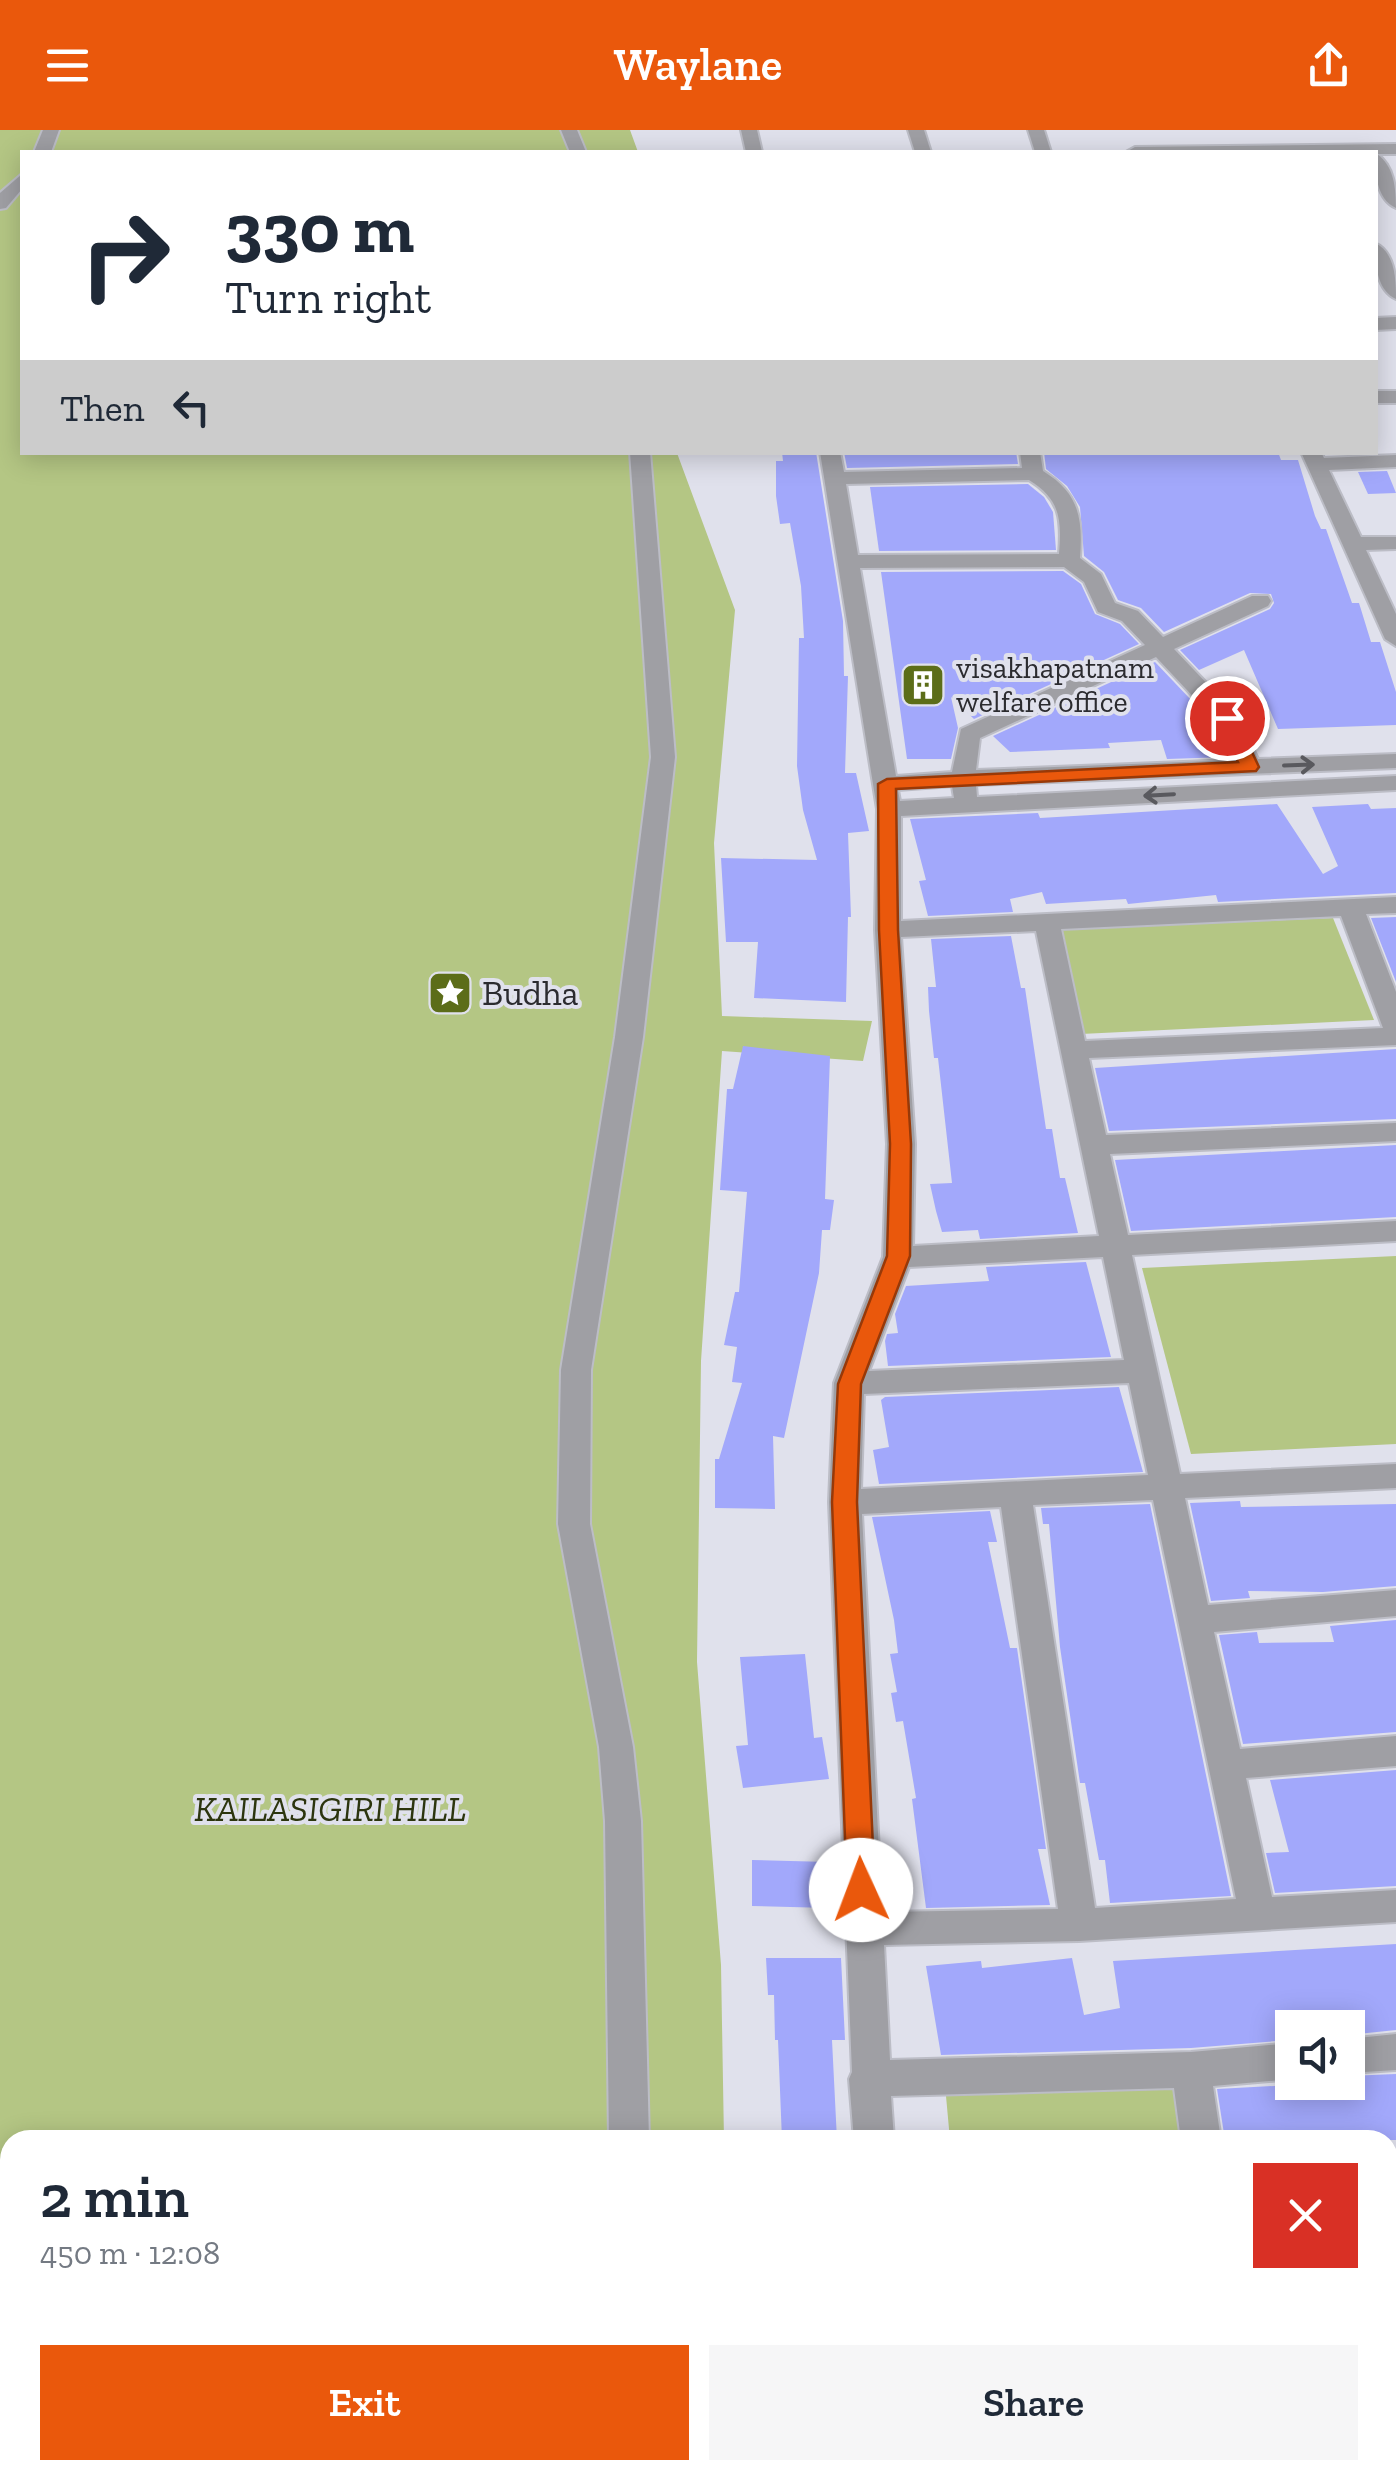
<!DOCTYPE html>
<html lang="en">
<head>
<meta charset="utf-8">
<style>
  :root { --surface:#fff; --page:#f6f6f7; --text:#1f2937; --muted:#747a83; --accent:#ea580c }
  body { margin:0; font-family:"Zilla Slab",serif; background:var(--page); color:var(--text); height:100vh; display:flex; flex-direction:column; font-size:38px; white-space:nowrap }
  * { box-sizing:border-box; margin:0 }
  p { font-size:32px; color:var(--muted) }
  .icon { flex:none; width:55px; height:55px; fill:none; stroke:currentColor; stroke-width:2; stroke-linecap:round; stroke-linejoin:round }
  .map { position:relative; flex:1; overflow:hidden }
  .drawer { position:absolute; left:0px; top:2000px; width:1398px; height:350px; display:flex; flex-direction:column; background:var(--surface); border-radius:30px 30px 0 0; box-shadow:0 5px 25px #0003 }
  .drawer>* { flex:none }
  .guide { position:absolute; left:20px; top:20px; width:1358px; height:305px; border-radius:0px; box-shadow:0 5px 25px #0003; background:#fff; color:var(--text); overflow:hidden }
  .buttons { position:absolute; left:1275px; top:1880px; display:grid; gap:20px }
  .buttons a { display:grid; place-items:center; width:90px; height:90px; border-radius:0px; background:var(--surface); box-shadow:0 5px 25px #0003; font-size:50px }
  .pin { position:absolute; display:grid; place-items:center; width:85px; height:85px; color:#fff; margin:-42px; border:5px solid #fff; border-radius:50%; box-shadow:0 2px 10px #0007 }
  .me { position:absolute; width:110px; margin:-55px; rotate:358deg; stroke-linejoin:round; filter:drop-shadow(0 0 8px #0008) }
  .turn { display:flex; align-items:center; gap:35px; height:210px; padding:0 40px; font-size:45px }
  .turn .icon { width:130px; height:130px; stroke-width:2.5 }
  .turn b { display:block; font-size:70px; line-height:85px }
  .then { display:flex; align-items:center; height:95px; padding:0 40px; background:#0003; gap:20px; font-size:38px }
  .round { display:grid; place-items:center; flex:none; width:105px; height:105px; border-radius:0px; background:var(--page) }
  .overview { display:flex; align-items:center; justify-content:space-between; height:170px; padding:0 40px }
  h1 { font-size:60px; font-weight:600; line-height:75px }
  .primary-button { display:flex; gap:20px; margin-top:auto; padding:20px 40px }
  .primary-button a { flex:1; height:115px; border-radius:0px; background:var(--accent); color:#fff; font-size:40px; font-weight:600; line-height:115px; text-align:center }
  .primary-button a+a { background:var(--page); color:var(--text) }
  header { display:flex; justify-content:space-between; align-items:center; height:130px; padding:0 40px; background:var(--accent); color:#fff; font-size:45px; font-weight:600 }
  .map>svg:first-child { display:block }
</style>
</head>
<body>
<header><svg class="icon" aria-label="menu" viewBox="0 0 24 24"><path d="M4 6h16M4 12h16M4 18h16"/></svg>Waylane<svg class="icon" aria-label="share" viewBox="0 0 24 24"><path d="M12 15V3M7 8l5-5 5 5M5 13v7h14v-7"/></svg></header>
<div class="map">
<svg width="1396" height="2350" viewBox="0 0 1396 2350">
  <rect width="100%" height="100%" fill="#e0e1ec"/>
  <g fill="#b4c684">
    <polygon points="0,0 630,0 638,22 22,22 22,322 677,323 735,480 714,713 722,886 872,891 863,931 722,921 701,1231 697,1532 721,1835 724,2010 10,2010 10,2340 729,2340 729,2350 0,2350"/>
    <polygon points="1333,788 1374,890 1081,904 1053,800"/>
    <polygon points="1396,1126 1396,1314 1191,1324 1142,1138"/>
    <polygon points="1177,1953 1186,2010 950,2010 945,1955"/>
  </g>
  <g fill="#a2a8fb">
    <polygon points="782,322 816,322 843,491 844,546 848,546 845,643 856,643 869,701 848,703 851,787 848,787 846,872 754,868 758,812 726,812 721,728 817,730 803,680 797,636 799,508 804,508 801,456 790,393 780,394 776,366 776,331 783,331"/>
    <polygon points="844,322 1016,322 1018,334 847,338"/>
    <polygon points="1044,322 1278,322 1281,330 1298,330 1315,386 1321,399 1326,399 1352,473 1359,473 1371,512 1380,512 1396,562 1396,595 1278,599 1244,520 1199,540 1180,520 1270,479 1274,473 1271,464 1250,463 1164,502 1141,478 1118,470 1104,442 1084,426 1080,377 1067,356 1046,339"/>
    <polygon points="1387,341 1396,363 1368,364 1358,342"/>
    <polygon points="1028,354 1044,367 1053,382 1056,420 879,421 870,357"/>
    <polygon points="1063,441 1081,454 1095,484 1120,494 1139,514 974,589 951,567 958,598 951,629 907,629 881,442"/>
    <polygon points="1155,532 1213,593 1228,627 1167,629 1161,610 1108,613 1110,618 1010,622 993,606"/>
    <polygon points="1277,674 1323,744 1338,736 1312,677 1368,674 1371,679 1396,678 1396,763 1218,772 1216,765 1128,774 1126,769 1046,774 1042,762 1010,769 1013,782 928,786 919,751 926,750 910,689 1038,683 1040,688"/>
    <polygon points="1396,787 1396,852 1371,788"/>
    <polygon points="1011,806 1021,858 1025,858 1046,999 1052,999 1060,1048 1065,1048 1078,1103 980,1109 978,1100 942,1102 936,1081 930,1054 952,1053 938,928 934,928 929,881 928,857 936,857 931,809"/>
    <polygon points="743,916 830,926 825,1069 834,1070 830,1100 822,1100 819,1143 784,1308 773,1306 775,1379 715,1378 715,1329 719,1329 742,1253 732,1252 737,1217 724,1215 735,1162 739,1162 747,1062 720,1060 727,959 733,959"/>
    <polygon points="1396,919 1396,989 1109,1001 1095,938"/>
    <polygon points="1396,1015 1396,1087 1131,1101 1115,1030"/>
    <polygon points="1086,1132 1111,1227 888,1236 885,1211 887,1204 898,1203 895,1184 906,1156 989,1151 986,1137"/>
    <polygon points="1119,1257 1143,1342 879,1354 873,1320 889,1317 881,1270 885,1267"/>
    <polygon points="1240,1371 1241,1377 1396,1374 1396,1456 1323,1462 1248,1461 1250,1468 1211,1471 1190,1373"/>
    <polygon points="1150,1374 1231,1766 1110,1773 1105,1730 1099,1730 1085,1653 1080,1653 1060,1517 1049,1394 1043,1394 1041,1378"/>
    <polygon points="990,1381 997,1412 988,1412 1010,1518 1017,1518 1046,1719 1038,1719 1050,1775 926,1778 912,1669 916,1668 903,1591 896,1592 891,1563 897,1562 890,1524 898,1523 894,1490 872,1387"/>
    <polygon points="1396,1490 1396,1602 1243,1614 1219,1505 1257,1502 1259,1513 1334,1512 1330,1496"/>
    <polygon points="805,1524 814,1608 822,1607 829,1649 743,1658 736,1616 748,1615 740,1527"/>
    <polygon points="1396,1640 1396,1756 1275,1763 1266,1723 1289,1722 1270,1650"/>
    <polygon points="752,1730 829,1732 829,1778 752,1776"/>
    <polygon points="1396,1814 1396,1900 1348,1905 1348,1898 1286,1898 1289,1910 1191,1918 941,1925 926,1836 981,1831 982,1838 1072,1828 1084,1885 1120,1878 1113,1831"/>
    <polygon points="766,1828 841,1828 845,1910 832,1910 837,2010 782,2010 778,1910 775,1910 774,1865 768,1865"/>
    <polygon points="1396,1944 1396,2010 1225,2010 1217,1959 1348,1952 1348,1946"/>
  </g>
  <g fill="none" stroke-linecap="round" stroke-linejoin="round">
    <defs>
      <g id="minor">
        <polygon points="43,0 59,0 51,22 34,22"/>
        <polygon points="561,0 577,0 586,22 570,22"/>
        <polygon points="741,0 757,0 762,22 746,22"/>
        <polygon points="908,0 924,0 931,22 915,22"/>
        <polygon points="1028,0 1044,0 1051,22 1035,22"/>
        <path d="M1396,14V24H1377C1394,36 1396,58 1396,78C1376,69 1375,42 1375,22H1126L1135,17Z"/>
        <polygon points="22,44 22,59 6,78 0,79 0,63"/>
        <path d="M1375,113C1395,122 1396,149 1396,169C1376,160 1375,132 1375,113Z"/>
        <polygon points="1396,187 1396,199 1375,200 1375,188"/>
        <rect x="1375" y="261" width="21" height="12"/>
        <polygon points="630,322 650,322 675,627 643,907 591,1240 590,1394 633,1617 641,1691 649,2010 609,2010 605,1691 599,1617 558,1394 561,1240 615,907 651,627"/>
        <path d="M820,322H840L844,342L1022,338L1020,322H1040L1043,341C1079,363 1083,388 1080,428L1101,444L1115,473L1138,481L1163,507L1252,466H1268L1271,471L1268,476L1174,519L1235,583L1258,629L1396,624V638L976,655L977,667L1396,646V660L901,686V791L1396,767V783L1366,784L1396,862V915L1089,928L1106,1005L1396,993V1011L1110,1024L1128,1105L1396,1091V1111L1132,1125L1180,1344L1396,1334V1358L1185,1368L1208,1475L1396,1460V1486L1214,1502L1240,1619L1396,1606V1636L1246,1648L1272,1767L1396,1760V1792L1079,1811L884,1815L890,1930L1191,1922L1292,1913V1949L1213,1956L1221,2010H1181L1174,1958L891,1966L894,2010H854L849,1949L852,1942L829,1372L834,1253L883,1127L887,1014L875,800L877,679ZM1029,350C1060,369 1062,389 1059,424L858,425L846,354ZM1064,437L1084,452L1098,482L1122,491L1145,515L961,599L952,642L896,646L860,438ZM1156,527L1216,591L1235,630L976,640L980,608ZM952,656L954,668L900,671L898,660ZM1341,786L1383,898L1085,911L1061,799ZM1036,801L1099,1106L913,1116L915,1014L901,807ZM1103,1127L1124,1230L869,1241L909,1137ZM1129,1253L1148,1345L861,1359L864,1264ZM1153,1370L1236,1769L1095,1778L1033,1375ZM1001,1377L1058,1779L882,1782L862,1384Z"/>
        <polygon points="1301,322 1321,322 1324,328 1396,325 1396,337 1329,340 1361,407 1396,407 1396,419 1366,420 1396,484 1396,516 1385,509"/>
        <polygon points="1396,1904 1396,1940 1348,1943 1348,1909"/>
        <polygon points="1396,2028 1396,2066 1388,2067 1388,2029"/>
        <polygon points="602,2340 646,2340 645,2350 601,2350"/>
        <polygon points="877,2340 921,2340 922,2350 878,2350"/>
        <polygon points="1225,2340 1269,2340 1270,2350 1226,2350"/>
      </g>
    </defs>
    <use href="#minor" stroke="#bcbdc6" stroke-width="4"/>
    <use href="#minor" fill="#9f9fa4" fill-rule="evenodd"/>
  </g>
  <defs><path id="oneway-shaft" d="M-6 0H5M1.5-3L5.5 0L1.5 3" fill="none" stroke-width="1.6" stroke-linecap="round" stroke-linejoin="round" transform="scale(2.5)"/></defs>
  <g stroke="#59595e">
    <use href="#oneway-shaft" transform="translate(1299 635) rotate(-2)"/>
    <use href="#oneway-shaft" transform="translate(1159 665) rotate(177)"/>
  </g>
  <polygon fill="#ea580c" stroke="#983908" stroke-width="2.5" points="1227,582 1236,588 1259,637 1256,641 896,659 898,800 911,1014 910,1126 861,1254 857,1372 875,1760 871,1769 861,1772 851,1769 847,1760 832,1372 838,1254 887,1126 890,1014 879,800 878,654 887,649 1238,632 1218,588"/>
  <defs>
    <symbol id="building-square" viewBox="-11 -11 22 22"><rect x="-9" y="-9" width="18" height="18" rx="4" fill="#5c6d19" stroke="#e0e1ec"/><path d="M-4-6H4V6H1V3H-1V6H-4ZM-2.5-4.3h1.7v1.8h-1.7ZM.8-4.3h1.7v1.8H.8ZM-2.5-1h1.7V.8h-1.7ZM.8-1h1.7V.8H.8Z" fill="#fff"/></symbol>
    <symbol id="sight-square" viewBox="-11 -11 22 22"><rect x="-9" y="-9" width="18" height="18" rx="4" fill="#5c6d19" stroke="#e0e1ec"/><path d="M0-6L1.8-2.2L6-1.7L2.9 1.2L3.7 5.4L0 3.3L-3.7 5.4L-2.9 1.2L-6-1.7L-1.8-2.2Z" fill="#fff"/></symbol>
  </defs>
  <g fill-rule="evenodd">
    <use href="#building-square" x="898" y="530" width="50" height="50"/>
    <use href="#sight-square" x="425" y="838" width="50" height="50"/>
  </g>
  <g text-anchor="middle" stroke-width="8" stroke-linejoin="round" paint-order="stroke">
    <g font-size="30" fill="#2b2b2f" stroke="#e0e1ec" text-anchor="start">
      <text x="956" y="548">visakhapatnam<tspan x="956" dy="34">welfare office</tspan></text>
    </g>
    <g font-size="35" fill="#2b2b2f" stroke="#e0e1ec" text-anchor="start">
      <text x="482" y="875">Budha</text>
    </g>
    <g font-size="35" font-style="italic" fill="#2c350e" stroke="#e0e1ec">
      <text x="330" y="1691">KAILASIGIRI HILL</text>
    </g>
  </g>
</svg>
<div class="buttons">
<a><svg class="icon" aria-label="sound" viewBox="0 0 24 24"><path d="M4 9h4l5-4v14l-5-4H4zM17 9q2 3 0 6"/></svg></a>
</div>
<div class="pin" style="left:1227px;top:588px;background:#d93025"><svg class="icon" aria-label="arrive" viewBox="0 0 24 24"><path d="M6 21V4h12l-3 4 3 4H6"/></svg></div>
<svg class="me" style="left:861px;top:1760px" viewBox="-20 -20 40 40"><circle r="19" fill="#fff"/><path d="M0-13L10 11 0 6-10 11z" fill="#ea580c"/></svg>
<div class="guide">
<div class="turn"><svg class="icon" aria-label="right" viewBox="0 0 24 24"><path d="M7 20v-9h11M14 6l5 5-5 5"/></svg><div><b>330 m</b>Turn right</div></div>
<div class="then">Then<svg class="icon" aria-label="left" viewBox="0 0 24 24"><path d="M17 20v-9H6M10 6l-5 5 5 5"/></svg></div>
</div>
<section class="drawer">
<div class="overview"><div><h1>2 min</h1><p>450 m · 12:08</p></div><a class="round" style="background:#d93025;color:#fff"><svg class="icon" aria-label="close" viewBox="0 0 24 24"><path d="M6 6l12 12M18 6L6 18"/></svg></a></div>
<div class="primary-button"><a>Exit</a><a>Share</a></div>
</section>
</div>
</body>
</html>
